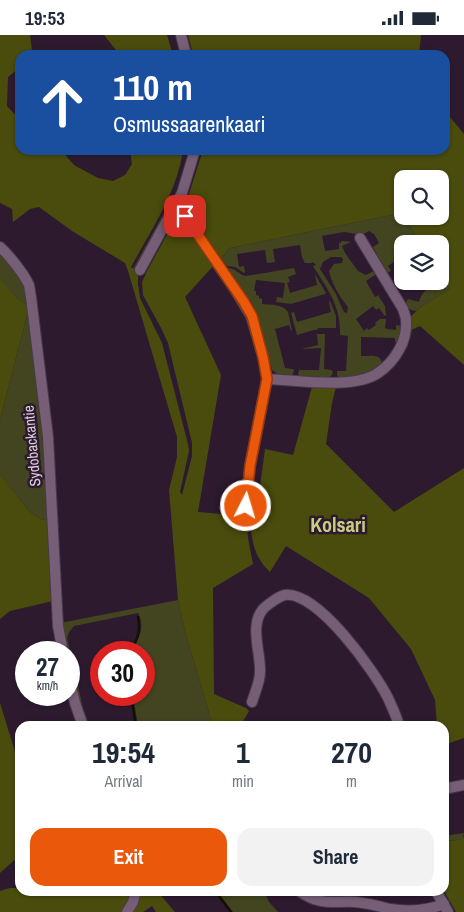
<!DOCTYPE html>
<html lang="en">
<head>
<meta charset="utf-8">
<style>
  :root { --surface:#fff; --page:#f2f2f3; --text:#1f2937; --muted:#747a83; --accent:#ea580c }
  body { margin:0; font-family:"Archivo Narrow",sans-serif; background:var(--page); color:var(--text); height:100vh; display:flex; flex-direction:column; font-size:19px; white-space:nowrap }
  * { box-sizing:border-box; margin:0 }
  p { font-size:16px; color:var(--muted) }
  .icon { flex:none; width:28px; height:28px; fill:none; stroke:currentColor; stroke-width:2; stroke-linecap:round; stroke-linejoin:round }
  .map { position:relative; flex:1; overflow:hidden }
  .drawer { position:absolute; left:15px; top:686px; width:434px; height:175px; display:flex; flex-direction:column; background:var(--surface); border-radius:15px; box-shadow:0 1px 4px #0004 }
  .drawer>* { flex:none }
  .guide { position:absolute; left:15px; top:15px; width:435px; height:105px; border-radius:15px; box-shadow:0 1px 4px #0004; background:#1a4fa0; color:#fff; overflow:hidden }
  .buttons { position:absolute; left:394px; top:135px; display:grid; gap:10px }
  .buttons a { display:grid; place-items:center; width:55px; height:55px; border-radius:10px; background:var(--surface); box-shadow:0 1px 4px #0004; font-size:25px }
  .speed { position:absolute; left:15px; top:606px; display:flex; gap:10px; font-size:25px; font-weight:700; text-align:center }
  .speed>* { display:grid; place-content:center; width:65px; height:65px; border-radius:50%; background:var(--surface); box-shadow:0 1px 4px #0004; line-height:1 }
  .speed small { font-size:12px; font-weight:400 }
  .speed .limit { border:8px solid #d22; background:#fff; color:#111 }
  .pin { position:absolute; display:grid; place-items:center; width:42px; height:42px; color:#fff; margin:-21px; border-radius:10px; box-shadow:0 2px 8px #0006 }
  .me { position:absolute; width:55px; margin:-28px; rotate:5deg; stroke-linejoin:round; filter:drop-shadow(0 0 4px #0008) }
  .turn { display:flex; align-items:center; gap:18px; height:105px; padding:0 15px; font-size:22px }
  .turn .icon { width:65px; height:65px; stroke-width:2.5 }
  .turn b { display:block; font-size:35px; line-height:42px }
  .eta { display:flex; justify-content:space-evenly; align-items:center; height:85px; text-align:center }
  .eta b { font-size:30px; font-weight:700; line-height:35px }
  .action { display:flex; gap:10px; margin-top:auto; padding:10px 15px }
  .action a { flex:1; height:58px; border-radius:15px; background:var(--accent); color:#fff; font-size:20px; font-weight:700; line-height:58px; text-align:center }
  .action a+a { background:var(--page); color:var(--text) }
  .status { display:flex; justify-content:space-between; align-items:center; height:35px; padding:0 25px; background:var(--surface); direction:ltr }
  .status svg { height:14px; fill:currentColor }
  .map>svg:first-child { display:block }
</style>
</head>
<body>
<div class="status"><b>19:53</b><svg viewBox="0 0 49 12"><path d="M0 12V9h3v3zM5 12V6h3v6zM10 12V3h3v9zM15 12V0h3v12zM26 1h20v11H26zM47 4h2v5h-2z"/></svg></div>
<div class="map">
<svg width="464" height="877" viewBox="0 0 464 877">
  <rect width="100%" height="100%" fill="#2e1a2f"/>
  <g fill="#424520" fill-rule="evenodd">
    <polygon points="165,176 168,178 138,237 133,234"/>
    <path d="M401,178L421,209H402V221L388,231L391,236L387,238L373,212L379,208L374,199L369,196L362,200L344,197L322,201L325,216L339,214V208H341V206L351,207L342,211L345,218L358,236L366,240L376,235L378,238L366,246L375,262L379,260V262L385,271L386,281L384,280L379,273L376,275L373,271L356,284L364,296L367,293L369,295L376,290L375,288L380,284H386L385,293L387,294L396,295V290L402,291L397,308L395,307V303L361,302V321C370,321 382,318 382,330L366,340L339,343L337,340V336H346L348,301L340,300C341,271 328,255 313,231L316,230L313,227L311,228H305L302,222L300,210L273,214L275,227L267,228L265,215L237,219L239,232L244,231L245,237L244,238L235,232L227,231L221,223L230,213ZM331,222H341L343,224L342,228L334,229L329,236C331,247 340,263 348,272L347,278L344,277L342,273L336,259L320,234L323,227Z"/>
    <polygon points="0,216 24,249 29,264 45,408 50,483 42,485 29,476 0,439 0,385 29,272 15,261 0,245"/>
    <path d="M228,233C238,234 238,240 246,241L294,233L296,239L288,242L290,247L287,248L290,258L317,250L315,240L316,241L326,258L325,259L291,269L276,267L277,262L283,263L285,248L256,245L254,256H256V260L259,261V263L262,264V269C271,270 283,269 288,277L292,295L291,296L289,290L275,294L285,333L292,334L294,335L292,342L279,340L272,335L258,283L252,269Z"/>
    <path d="M440,238L450,254L422,271L416,276C410,275 408,274 405,269L408,264L419,267C421,259 425,255 432,251L430,248L432,246H440Z"/>
    <polygon points="330,266 336,281 336,293 318,293 317,295 314,295 297,300 291,278 294,277 297,287 331,277 329,267"/>
    <polygon points="317,299 325,299 324,334 331,335 333,337 332,340 329,342 300,342 298,339 300,333 300,335 319,335 321,313 301,314 318,310"/>
    <path d="M178,565L186,600L213,691H138L133,660H144V618L131,617C138,605 146,593 138,578L74,591L69,597L67,603L83,673L89,691H85L69,643V618L64,617L60,588Z"/>
    <polygon points="464,798 463,803 458,805 444,806 444,801"/>
    <polygon points="217,856 264,856 269,867 278,877 233,877"/>
  </g>
  <g fill="#494c0c">
    <path d="M0,0H30L32,16L36,20H20V32L8,42L7,71L20,85V115H61L74,130L98,143L113,146L125,140L132,129L130,115H183C177,158 151,195 131,232L138,237V249L140,263L162,308L188,409L189,416L180,457L182,460L192,421V408L168,308L161,293L143,260L142,247L147,236L174,187L180,185L183,186L214,230L185,262L221,340L198,477L246,481L248,503L253,529L213,553L214,659L246,673L249,676L242,688L246,691H213L186,600L178,565L169,455L177,422V402L128,236L125,228L72,196L39,172L30,174L13,187L12,174L0,168Z"/>
    <polygon points="104,0 167,0 173,20 120,20"/>
    <polygon points="188,0 421,0 419,20 193,20"/>
    <polygon points="445,76 464,99 464,330 420,291 411,295 410,282 422,271 450,254 440,238 440,209 421,209 403,181 440,181 440,144 402,144 402,180 401,178 230,213 221,223 190,177 187,171 187,165 203,115 445,115"/>
    <polygon points="0,244 15,261 29,272 0,385"/>
    <path d="M312,352H336L332,368L326,409L394,477L464,433V703L444,710V691H437L435,665L411,614L369,563L286,511L270,537C267,534 264,531 262,528C252,515 251,496 250,481H256L265,414L293,420Z"/>
    <polygon points="0,439 29,476 42,485 50,483 53,566 10,576 0,584"/>
    <polygon points="0,668 17,723 20,728 20,820 0,838"/>
    <polygon points="464,802 464,877 456,877 444,856 444,806 458,805"/>
    <polygon points="10,853 20,853 20,856 157,856 175,877 156,877 152,871 143,877 0,877 0,856"/>
  </g>
  <g fill="none" stroke-linecap="round" stroke-linejoin="round">
    <g stroke="#111200" stroke-width="2.5">
      <path d="M130,618C137,604 141,598 138,582"/>
      <polyline points="131,660 136,691"/>
      <polyline points="215,856 231,877"/>
    </g>
    <defs>
      <g id="minor">
        <polyline points="181,0 186,20"/>
        <path d="M175,172L185,181L234,253L251,281L263,321L267,344C297,345 353,355 378,338C387,332 394,324 399,315C404,307 407,295 406,285C406,282 404,278 403,274L360,203"/>
        <path d="M0,212C9,220 24,239 29,250C30,254 30,258 31,262L48,402L58,591L63,618"/>
        <polyline points="140,235 182,158 195,115"/>
        <polyline points="246,471 250,431 267,344"/>
        <polyline points="69,644 75,668 83,691"/>
        <path d="M252,667C255,657 260,647 260,637C261,618 249,591 263,574C267,570 279,561 285,560C318,556 375,637 388,663C392,672 397,682 399,691"/>
        <polyline points="444,754 464,750"/>
        <path d="M299,856C320,871 332,866 355,867C367,868 379,871 390,874C409,877 426,876 444,869"/>
        <polyline points="436,856 448,877"/>
        <polyline points="127,877 133,867 136,856"/>
      </g>
    </defs>
    <use href="#minor" stroke="#48394a" stroke-width="12"/>
    <use href="#minor" stroke="#755e76" stroke-width="10"/>
  </g>
  <g fill="none" stroke-linecap="round" stroke-linejoin="round">
    <defs>
      <polyline id="route" points="185,181 244,267 252,281 263,322 267,344 250,431 246,471"/>
    </defs>
    <use href="#route" stroke="#983908" stroke-width="12"/>
    <use href="#route" stroke="#ea580c" stroke-width="9"/>
  </g>
  <g text-anchor="middle" stroke-width="5" stroke-linejoin="round" paint-order="stroke">
    <g font-size="15" fill="#dbcedb" stroke="#2e1a2f">
      <text transform="translate(32 411) rotate(-95)" y="5">Sydobackantie</text>
    </g>
    <g font-size="20" font-weight="bold" fill="#c8ce81" stroke="#2e1a2f">
      <text x="338" y="497">Kolsari</text>
    </g>
  </g>
</svg>
<div class="buttons">
<a><svg class="icon" aria-label="search" viewBox="0 0 24 24"><circle cx="10" cy="10" r="6"/><path d="M15 15l6 6"/></svg></a>
<a><svg class="icon" aria-label="layers" viewBox="0 0 24 24"><path d="M12 4l9 5-9 5-9-5zM3 14l9 5 9-5"/></svg></a>
</div>
<div class="speed"><div>27<small>km/h</small></div><div class="limit">30</div></div>
<div class="pin" style="left:185px;top:181px;background:#d93025"><svg class="icon" aria-label="arrive" viewBox="0 0 24 24"><path d="M6 21V4h12l-3 4 3 4H6"/></svg></div>
<svg class="me" style="left:246px;top:471px" viewBox="-20 -20 40 40"><circle r="17" fill="#ea580c" stroke="#fff" stroke-width="3"/><path d="M0-11L8 9 0 5-8 9z" fill="#fff"/></svg>
<div class="guide">
<div class="turn"><svg class="icon" aria-label="ahead" viewBox="0 0 24 24"><path d="M12 20V5M6 11l6-6 6 6"/></svg><div><b>110 m</b>Osmussaarenkaari</div></div>
</div>
<section class="drawer">
<div class="eta">
<div><b>19:54</b><p>Arrival</p></div>
<div><b>1</b><p>min</p></div>
<div><b>270</b><p>m</p></div>
</div>
<div class="action"><a>Exit</a><a>Share</a></div>
</section>
</div>
</body>
</html>
